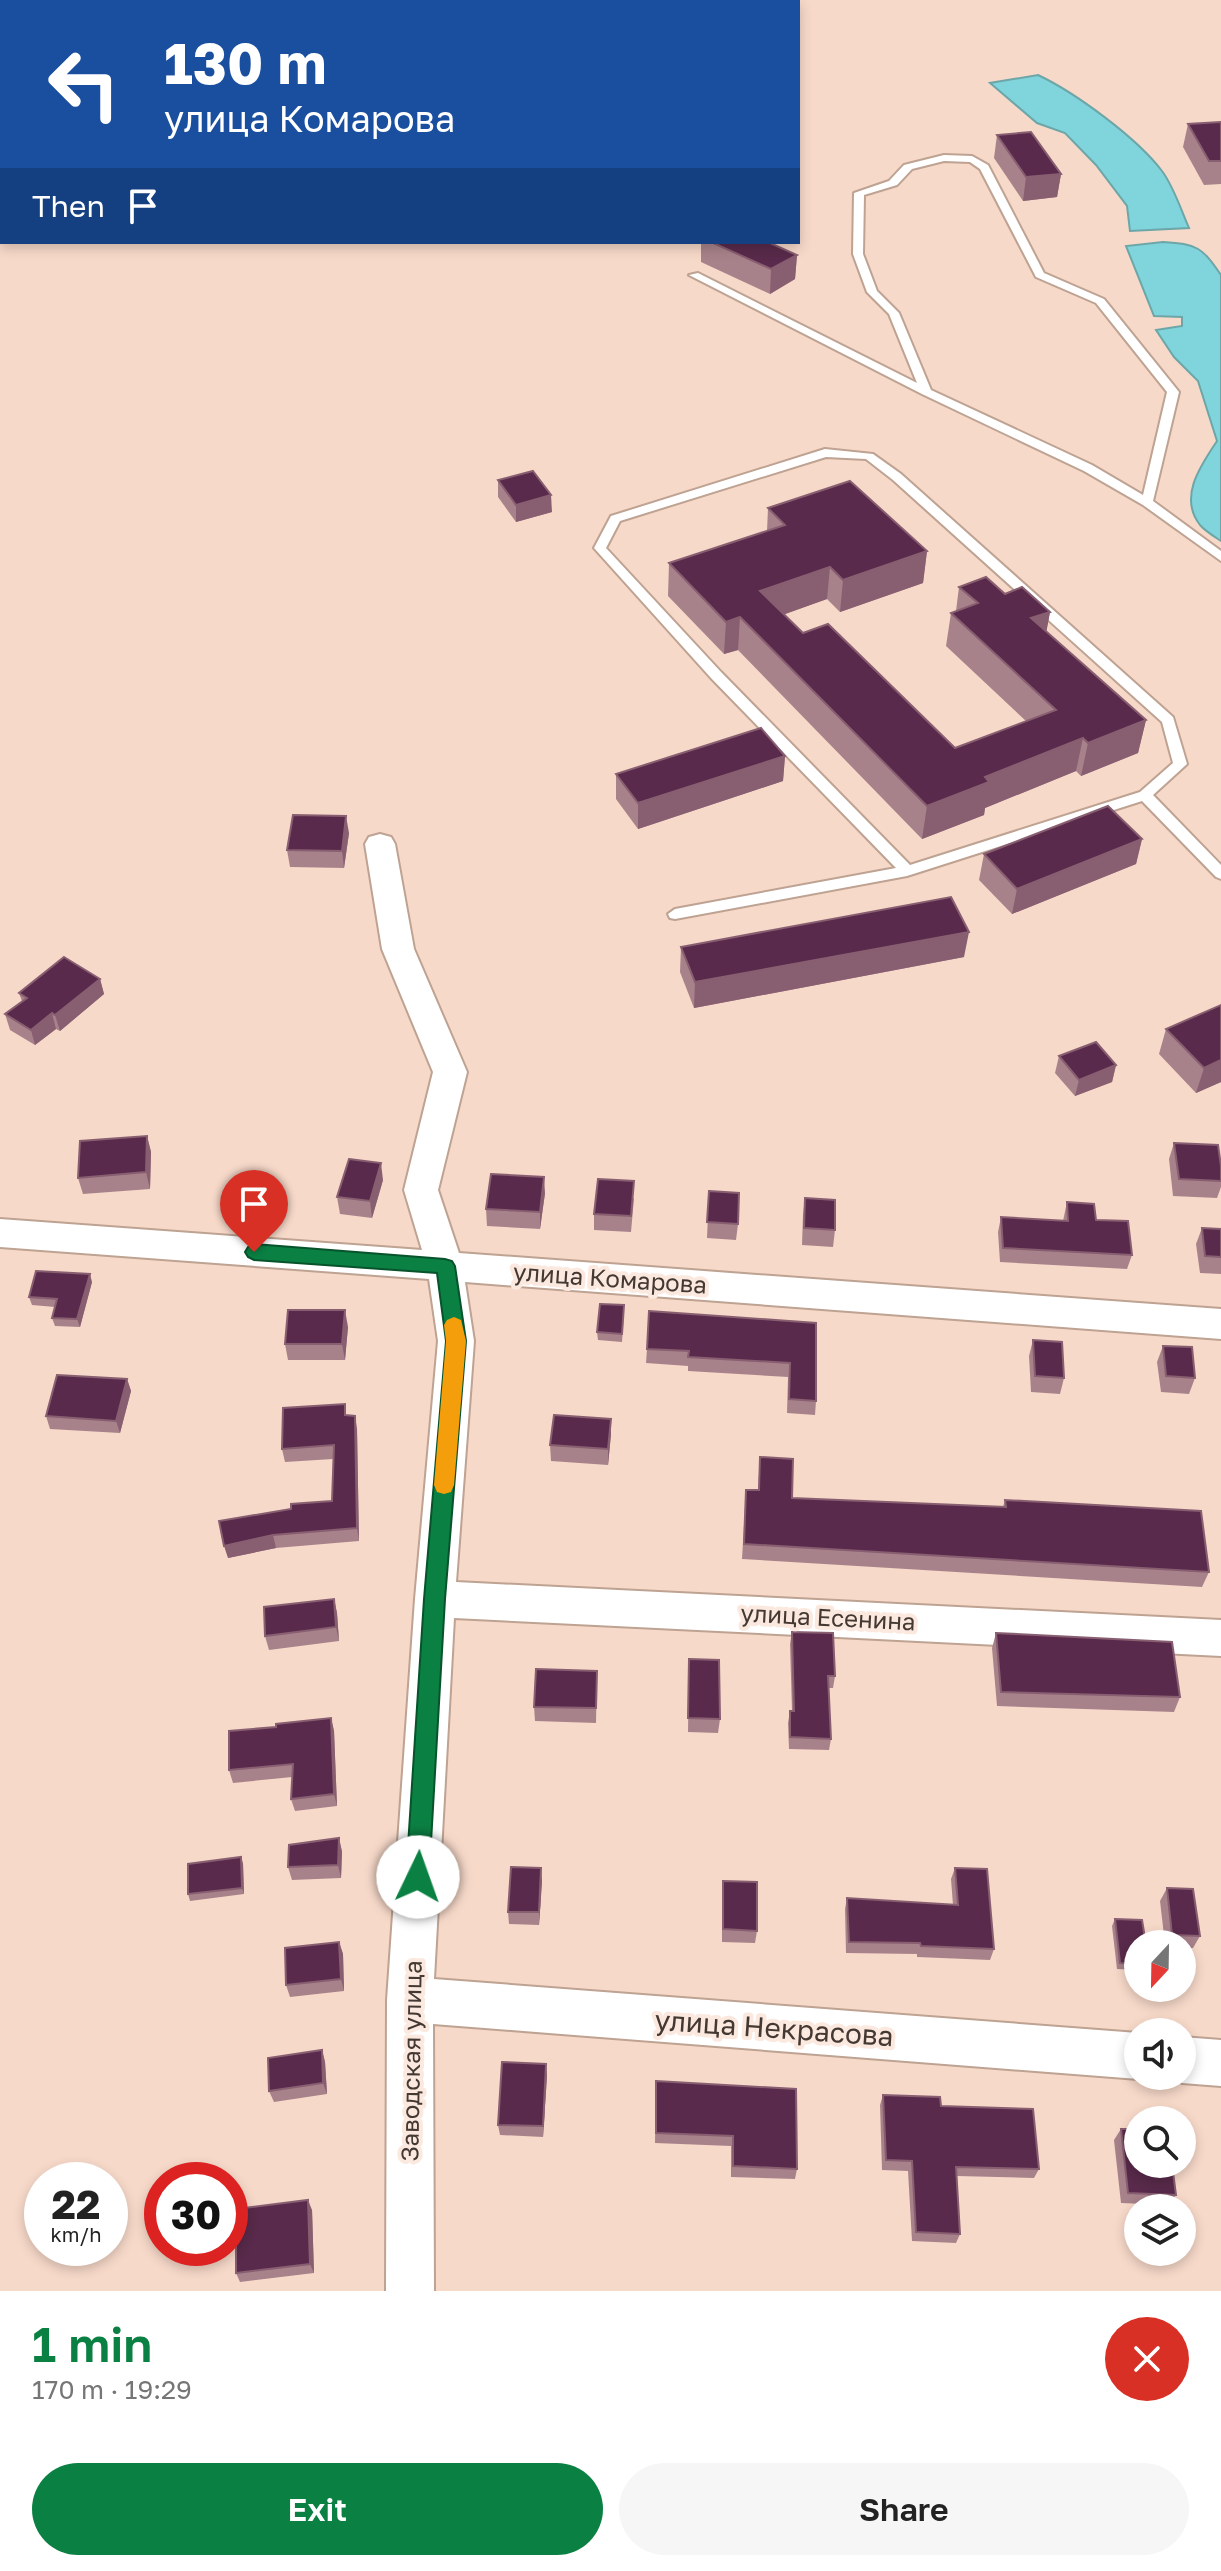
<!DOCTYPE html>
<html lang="en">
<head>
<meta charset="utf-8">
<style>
  :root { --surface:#fff; --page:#f6f6f6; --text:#222; --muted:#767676; --accent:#0b8043 }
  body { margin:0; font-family:"Golos Text",sans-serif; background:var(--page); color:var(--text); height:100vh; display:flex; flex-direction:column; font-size:30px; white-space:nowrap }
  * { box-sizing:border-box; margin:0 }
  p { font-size:26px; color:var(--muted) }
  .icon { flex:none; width:44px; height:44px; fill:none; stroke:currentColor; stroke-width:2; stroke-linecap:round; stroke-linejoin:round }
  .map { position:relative; height:2291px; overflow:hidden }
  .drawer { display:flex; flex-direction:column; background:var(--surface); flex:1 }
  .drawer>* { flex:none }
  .top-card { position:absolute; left:0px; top:0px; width:800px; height:244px; box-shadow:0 4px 12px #0003; background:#1a4fa0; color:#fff; overflow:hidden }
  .needle { width:52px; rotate:202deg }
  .fabs { position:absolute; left:1124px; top:1930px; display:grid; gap:16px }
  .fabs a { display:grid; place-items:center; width:72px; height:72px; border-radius:50%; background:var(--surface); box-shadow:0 4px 12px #0003; font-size:40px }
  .speed { position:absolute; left:24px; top:2162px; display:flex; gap:16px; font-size:40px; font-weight:700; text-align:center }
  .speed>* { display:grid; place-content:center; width:104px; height:104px; border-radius:50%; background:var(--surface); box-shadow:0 4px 12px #0003; line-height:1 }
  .speed small { font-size:20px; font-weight:400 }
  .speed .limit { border:12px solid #d22; background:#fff; color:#111 }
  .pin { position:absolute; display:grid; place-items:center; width:68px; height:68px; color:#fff; margin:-82px -34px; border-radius:50% 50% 50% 0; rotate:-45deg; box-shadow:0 0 8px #0007 }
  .pin .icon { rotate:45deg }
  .me { position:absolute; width:88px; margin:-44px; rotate:3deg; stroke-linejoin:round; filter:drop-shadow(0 0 6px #0008) }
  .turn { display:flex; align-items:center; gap:28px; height:168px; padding:0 32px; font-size:36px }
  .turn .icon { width:104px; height:104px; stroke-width:2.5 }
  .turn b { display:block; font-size:56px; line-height:68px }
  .then { display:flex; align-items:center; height:76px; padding:0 32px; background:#0003; gap:16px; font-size:30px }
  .round { display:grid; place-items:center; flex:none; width:84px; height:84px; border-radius:42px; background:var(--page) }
  .summary { display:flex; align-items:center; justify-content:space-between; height:136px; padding:0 32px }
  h1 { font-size:48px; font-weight:600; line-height:60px; color:var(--accent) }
  .action { display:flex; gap:16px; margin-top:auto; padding:16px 32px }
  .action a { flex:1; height:92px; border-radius:48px; background:var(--accent); color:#fff; font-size:32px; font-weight:600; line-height:92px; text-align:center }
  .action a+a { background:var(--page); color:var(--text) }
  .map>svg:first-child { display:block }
</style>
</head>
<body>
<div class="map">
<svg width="1221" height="2291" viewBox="0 0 1221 2291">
  <rect width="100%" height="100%" fill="#f7d9c9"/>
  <g fill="#7fd5db" stroke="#6da6a8" stroke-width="2">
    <path d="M1038,75C1076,93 1137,138 1162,171C1174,187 1181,210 1189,228L1130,231L1127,206L1096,165L1065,133L1037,123L990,83Z"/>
    <path d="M1163,242C1197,244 1202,247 1221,275V541C1215,537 1205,531 1200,525C1178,497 1201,465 1217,441L1198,381L1174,357L1156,330L1182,326V317L1154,316L1126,246Z"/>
  </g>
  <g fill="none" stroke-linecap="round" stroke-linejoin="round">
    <defs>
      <g id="service">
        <path d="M944,155L972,156L988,165L1044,273L1104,299L1179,392L1153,501L1221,551V561L1143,505L1084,471L922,394L689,275L698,273L917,383L889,314L867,292L853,254L854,193L889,181L904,165ZM944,161L970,162L980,169L1036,277L1096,303L1167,392L1143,495L1092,465L931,390L899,313L877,291L863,254L864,195L897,185L912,169Z"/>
        <path d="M825,449L873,454L901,474L1173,717L1187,764L1153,795L1221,865V879L1216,877L1142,801L907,876L675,919L670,918L668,914L675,909L896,868L711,678L594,548L611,516ZM826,457L866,459L893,480L1162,722L1173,763L1140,792L910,865L721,672L606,548L620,521Z"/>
      </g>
      <g id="minor">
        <polygon points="380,834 391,837 395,844 414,949 467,1072 438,1190 459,1253 1221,1309 1221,1339 465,1282 474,1341 456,1582 1221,1620 1221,1656 454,1618 434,1979 1138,2033 1138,2076 1145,2076 1138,2079 433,2024 434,2291 386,2291 387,2000 415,1599 438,1341 429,1279 0,1247 0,1219 422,1250 404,1190 433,1072 382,949 365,844 369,837"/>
        <polygon points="1182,2037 1221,2040 1221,2086 1182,2083 1166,2076 1182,2076"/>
      </g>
    </defs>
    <use href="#service" stroke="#bea292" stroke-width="4"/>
    <use href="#minor" stroke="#bea292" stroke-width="4"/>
    <use href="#service" fill="#fff" fill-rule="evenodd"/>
    <use href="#minor" fill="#fff" fill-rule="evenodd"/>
  </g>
  <g fill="#a8828a">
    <polygon points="1221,122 1221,184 1204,185 1183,147 1188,124"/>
    <polygon points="997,135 1061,174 1057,197 1023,201 994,158"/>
    <polygon points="701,242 768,242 797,255 795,279 770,294 701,262"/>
    <polygon points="498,480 552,512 516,522 498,497"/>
    <polygon points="768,508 927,551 923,583 840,612 827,599 784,614 803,633 955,748 1026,721 946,646 951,613 956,611 959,587 1005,594 1050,612 1046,632 1146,720 1138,753 1081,776 1076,771 985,808 984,815 922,839 738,650 724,654 668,596 669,563 767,531"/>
    <polygon points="785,756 783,781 638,829 616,799 616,774"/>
    <polygon points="349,833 344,868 290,867 287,850"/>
    <polygon points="1142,839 1136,864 1012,914 979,880 984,854"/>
    <polygon points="681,947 964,957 694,1008 680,972"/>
    <polygon points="100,979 104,994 60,1031 56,1029 35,1045 10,1030 5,1014 22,1001 19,993"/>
    <polygon points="1221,1005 1221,1082 1196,1093 1159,1054 1166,1029"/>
    <polygon points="1059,1056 1116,1065 1112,1082 1075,1096 1055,1073"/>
    <polygon points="147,1136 151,1152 150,1189 83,1194 78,1178"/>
    <polygon points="1174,1143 1221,1166 1221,1187 1217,1198 1173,1196 1169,1159"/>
    <polygon points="383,1180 372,1218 340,1214 337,1197"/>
    <polygon points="709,1191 738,1224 736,1240 707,1238"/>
    <polygon points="545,1193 540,1229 487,1226 486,1209"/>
    <polygon points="634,1198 631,1232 594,1230 594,1214"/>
    <polygon points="805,1198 835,1230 833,1247 802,1245 803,1215"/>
    <polygon points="1067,1202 1096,1220 1132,1255 1127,1269 1000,1262 998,1232 1001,1217 1063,1221"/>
    <polygon points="1202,1228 1221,1229 1221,1274 1200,1273 1196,1244"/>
    <polygon points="92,1282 80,1327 55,1326 52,1318 55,1307 32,1305 29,1297"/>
    <polygon points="624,1313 622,1342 598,1340 597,1332"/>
    <polygon points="816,1323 816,1401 815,1415 787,1413 788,1377 688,1371 688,1366 646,1363 647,1349"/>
    <polygon points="348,1327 345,1360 288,1360 285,1344"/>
    <polygon points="1033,1340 1064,1378 1060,1394 1031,1392 1029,1356"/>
    <polygon points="1163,1346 1195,1378 1189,1394 1161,1392 1157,1362"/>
    <polygon points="127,1379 131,1391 120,1433 50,1429 46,1416"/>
    <polygon points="347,1416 357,1429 359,1541 276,1548 228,1558 291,1509 332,1501 333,1459 285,1462 282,1449"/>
    <polygon points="611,1434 608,1465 551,1461 550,1445"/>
    <polygon points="760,1457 792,1498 1003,1507 1005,1500 1209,1572 1202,1587 742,1559 746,1490 758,1490"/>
    <polygon points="334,1599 337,1613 339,1641 269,1650 265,1636"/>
    <polygon points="792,1632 835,1676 833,1688 828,1688 831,1739 829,1750 789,1749 788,1723 790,1711 792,1711 790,1644"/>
    <polygon points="996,1633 1180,1697 1174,1712 997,1706 992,1648"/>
    <polygon points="689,1659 720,1719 718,1733 688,1732"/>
    <polygon points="597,1671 596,1723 535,1721 534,1707"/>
    <polygon points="331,1718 334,1731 337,1806 295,1811 291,1799 292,1777 233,1783 229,1770 276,1727"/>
    <polygon points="339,1838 342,1852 341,1878 292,1880 288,1867"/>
    <polygon points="241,1857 243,1864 244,1894 190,1901 188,1894"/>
    <polygon points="955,1868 994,1949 990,1960 917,1957 917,1954 846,1953 845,1909 847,1898 953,1905 951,1879"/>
    <polygon points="542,1881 539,1925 509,1924 508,1912"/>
    <polygon points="723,1881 757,1931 755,1943 722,1942 722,1894"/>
    <polygon points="1167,1888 1200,1936 1193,1948 1182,1948 1182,1944 1165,1944 1160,1901"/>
    <polygon points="1115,1919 1138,1944 1138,1970 1117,1969 1112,1926"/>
    <polygon points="339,1942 343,1954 344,1991 290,1997 286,1985"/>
    <polygon points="322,2050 325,2062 327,2094 274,2102 269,2091"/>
    <polygon points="547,2075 543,2137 500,2135 498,2125"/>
    <polygon points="656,2081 797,2169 795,2179 731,2177 731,2146 655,2143"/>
    <polygon points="883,2095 941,2106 1039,2169 1034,2178 957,2176 960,2234 956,2243 912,2241 908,2171 882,2170 880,2105"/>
    <polygon points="1121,2129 1176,2195 1169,2205 1121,2203 1114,2140"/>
    <polygon points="312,2210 314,2273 240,2282 236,2273"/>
  </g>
  <g fill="#885e71">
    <polygon points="1061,174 1057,197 1023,201 1026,177"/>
    <polygon points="797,255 795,279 770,294 771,269"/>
    <polygon points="551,495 552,512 516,522 516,505"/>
    <polygon points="927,551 923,583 840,612 843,580"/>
    <polygon points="830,567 827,599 758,624 760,591"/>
    <polygon points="1050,612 1044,645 1031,618"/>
    <polygon points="740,617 738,650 724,654 726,622"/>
    <polygon points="1146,720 1138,753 1081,776 1088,743"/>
    <polygon points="1083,738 1076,771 985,808 984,815 922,839 927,806 985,777"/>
    <polygon points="785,756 783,781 638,829 638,803"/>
    <polygon points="346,816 349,833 344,868 342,851"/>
    <polygon points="1142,839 1136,864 1012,914 1017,889"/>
    <polygon points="969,932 964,957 694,1008 695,982"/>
    <polygon points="100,979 104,994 60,1031 55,1015"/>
    <polygon points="52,1013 56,1029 35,1045 31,1030"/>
    <polygon points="1221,1060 1221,1082 1196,1093 1204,1068"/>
    <polygon points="1116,1065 1112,1082 1075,1096 1079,1080"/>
    <polygon points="147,1136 151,1152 150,1189 146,1172"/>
    <polygon points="381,1163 383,1180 372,1218 370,1201"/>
    <polygon points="544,1177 545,1193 540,1229 540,1212"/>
    <polygon points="90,1274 92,1282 80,1327 77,1319"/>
    <polygon points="345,1310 348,1327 345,1360 342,1344"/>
    <polygon points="127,1379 131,1391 120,1433 116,1421"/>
    <polygon points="355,1416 357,1429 359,1541 357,1528"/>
    <polygon points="611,1419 611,1434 608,1465 608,1449"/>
    <polygon points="273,1535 276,1548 228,1558 224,1546"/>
    <polygon points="334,1599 337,1613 339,1641 336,1627"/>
    <polygon points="331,1718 334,1731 337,1806 334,1794"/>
    <polygon points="339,1838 342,1852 341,1878 338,1865"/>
    <polygon points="241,1857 243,1864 244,1894 242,1888"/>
    <polygon points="541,1868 542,1881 539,1925 539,1912"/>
    <polygon points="339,1942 343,1954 344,1991 341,1979"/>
    <polygon points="322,2050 325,2062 327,2094 323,2083"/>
    <polygon points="546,2064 547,2075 543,2137 543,2126"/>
    <polygon points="308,2200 312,2210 314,2273 310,2264"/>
  </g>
  <g fill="#592a4b" stroke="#885e71" stroke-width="2">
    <polygon points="1221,122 1221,161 1209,161 1188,124"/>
    <polygon points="1031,132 1061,174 1026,177 997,135"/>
    <polygon points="711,242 768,242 797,255 771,269"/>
    <polygon points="533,471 551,495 516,505 498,480"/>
    <polygon points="850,481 927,551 843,580 830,567 760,591 803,633 828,624 955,748 1056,710 951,613 978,603 959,587 986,577 1005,594 1022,587 1050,612 1031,618 1146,720 1088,743 1083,738 985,777 989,782 927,806 740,617 726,622 669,563 785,525 768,508"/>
    <polygon points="761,728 785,756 638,803 616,774"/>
    <polygon points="1108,806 1142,839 1017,889 984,854"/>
    <polygon points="293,815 346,816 342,851 287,850"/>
    <polygon points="951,897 969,932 695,982 681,947"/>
    <polygon points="64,957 100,979 55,1015 52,1013 31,1030 5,1014 27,998 19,993"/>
    <polygon points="1221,1005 1221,1060 1204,1068 1166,1029"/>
    <polygon points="1096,1042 1116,1065 1079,1080 1059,1056"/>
    <polygon points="147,1136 146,1172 78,1178 80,1141"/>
    <polygon points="1174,1143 1218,1145 1221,1166 1221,1181 1179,1179"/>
    <polygon points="349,1159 381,1163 370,1201 337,1197"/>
    <polygon points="491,1174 544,1177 540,1212 486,1209"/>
    <polygon points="598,1179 634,1181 631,1216 594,1214"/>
    <polygon points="709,1191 739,1193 738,1224 707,1222"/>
    <polygon points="805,1198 835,1200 835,1230 804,1228"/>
    <polygon points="1067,1202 1094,1204 1096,1220 1128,1221 1132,1255 1003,1248 1001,1217 1068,1221"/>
    <polygon points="1202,1228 1221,1229 1221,1257 1205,1256"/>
    <polygon points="36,1271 90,1274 77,1319 52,1318 57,1299 29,1297"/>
    <polygon points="600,1304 624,1305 622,1334 597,1332"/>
    <polygon points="288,1310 345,1310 342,1344 285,1344"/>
    <polygon points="649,1311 816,1323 816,1401 789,1399 790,1363 688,1357 689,1351 647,1349"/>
    <polygon points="1033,1340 1062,1342 1064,1378 1035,1376"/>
    <polygon points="1163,1346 1192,1347 1195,1378 1166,1376"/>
    <polygon points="57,1375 127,1379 116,1421 46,1416"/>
    <polygon points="345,1404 345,1415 355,1416 357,1528 273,1535 224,1546 219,1521 291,1509 291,1504 332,1501 334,1445 282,1449 283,1408"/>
    <polygon points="554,1415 611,1419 608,1449 550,1445"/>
    <polygon points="760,1457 793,1459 792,1498 1006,1507 1005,1500 1201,1511 1209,1572 744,1544 746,1490 759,1490"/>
    <polygon points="334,1599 336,1627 265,1636 264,1607"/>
    <polygon points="792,1632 833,1633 835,1676 828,1676 831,1739 790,1737 790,1711 794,1711"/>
    <polygon points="996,1633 1172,1642 1180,1697 1001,1692"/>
    <polygon points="689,1659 719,1660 720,1719 688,1718"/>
    <polygon points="536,1669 597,1671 596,1708 534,1707"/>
    <polygon points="331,1718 334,1794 291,1799 293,1764 229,1770 229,1731 276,1727 276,1724"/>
    <polygon points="339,1838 338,1865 288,1867 289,1845"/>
    <polygon points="241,1857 242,1888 188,1894 188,1864"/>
    <polygon points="511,1867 541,1868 539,1912 508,1912"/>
    <polygon points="955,1868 987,1869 994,1949 921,1946 920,1943 849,1942 847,1898 958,1905"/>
    <polygon points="723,1881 757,1882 757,1931 723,1929"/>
    <polygon points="1167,1888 1193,1889 1200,1936 1172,1935"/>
    <polygon points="1115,1919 1142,1920 1146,1944 1138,1944 1138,1964 1120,1963"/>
    <polygon points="339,1942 341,1979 286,1985 285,1948"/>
    <polygon points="322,2050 323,2083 269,2091 268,2058"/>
    <polygon points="502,2062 546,2064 543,2126 498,2125"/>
    <polygon points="656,2081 796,2089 797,2169 733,2166 733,2136 656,2133"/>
    <polygon points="883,2095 940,2097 941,2106 1033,2109 1039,2169 956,2167 960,2234 916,2232 912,2161 886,2160"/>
    <polygon points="1121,2129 1138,2129 1138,2164 1172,2164 1176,2195 1128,2193"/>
    <polygon points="308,2200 310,2264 236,2273 236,2209"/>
  </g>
  <polygon fill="#0b8043" stroke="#07532c" stroke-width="2" points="254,1244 445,1259 452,1261 455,1266 466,1341 445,1599 429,1877 426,1885 418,1888 409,1885 406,1877 424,1599 446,1341 437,1273 254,1260 248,1257 245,1252 248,1247"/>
  <polygon fill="#f59e0b" points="454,1317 461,1320 466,1341 454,1485 451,1492 444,1494 437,1492 434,1485 446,1341 444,1325 447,1320"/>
  <g text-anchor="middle" stroke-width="8" stroke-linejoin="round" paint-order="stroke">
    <g font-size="24" fill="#443832" stroke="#fbe9df">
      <text transform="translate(610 1279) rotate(4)" y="8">улица Комарова</text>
      <text transform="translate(828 1618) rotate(3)" y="8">улица Есенина</text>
      <text transform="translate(412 2061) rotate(-89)" y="8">Заводская улица</text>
    </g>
    <g font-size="28" fill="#443832" stroke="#fbe9df">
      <text transform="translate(774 2028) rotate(4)" y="10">улица Некрасова</text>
    </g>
  </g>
</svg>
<div class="fabs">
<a><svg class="needle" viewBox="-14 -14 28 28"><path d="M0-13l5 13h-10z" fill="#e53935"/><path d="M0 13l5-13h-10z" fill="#767676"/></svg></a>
<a><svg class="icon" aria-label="sound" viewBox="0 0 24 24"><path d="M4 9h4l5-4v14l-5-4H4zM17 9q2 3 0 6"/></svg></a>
<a><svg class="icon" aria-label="search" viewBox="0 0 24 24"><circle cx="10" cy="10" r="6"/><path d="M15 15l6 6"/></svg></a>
<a><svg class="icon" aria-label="layers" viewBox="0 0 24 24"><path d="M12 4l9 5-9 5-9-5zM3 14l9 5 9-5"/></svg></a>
</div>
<div class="speed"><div>22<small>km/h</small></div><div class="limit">30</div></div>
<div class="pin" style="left:254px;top:1252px;background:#d93025"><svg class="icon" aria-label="arrive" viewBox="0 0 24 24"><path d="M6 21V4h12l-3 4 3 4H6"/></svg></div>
<svg class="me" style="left:418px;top:1877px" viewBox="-20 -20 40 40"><circle r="19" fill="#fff"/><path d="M0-13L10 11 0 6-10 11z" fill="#0b8043"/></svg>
<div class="top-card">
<div class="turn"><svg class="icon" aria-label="left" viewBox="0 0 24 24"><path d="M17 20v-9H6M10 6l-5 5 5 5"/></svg><div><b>130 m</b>улица Комарова</div></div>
<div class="then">Then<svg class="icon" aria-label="arrive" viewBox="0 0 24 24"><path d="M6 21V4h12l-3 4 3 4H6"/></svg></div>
</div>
</div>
<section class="drawer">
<div class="summary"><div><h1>1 min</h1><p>170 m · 19:29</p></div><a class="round" style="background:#d93025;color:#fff"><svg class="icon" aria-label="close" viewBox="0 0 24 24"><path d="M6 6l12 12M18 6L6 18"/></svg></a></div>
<div class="action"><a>Exit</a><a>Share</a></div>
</section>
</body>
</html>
